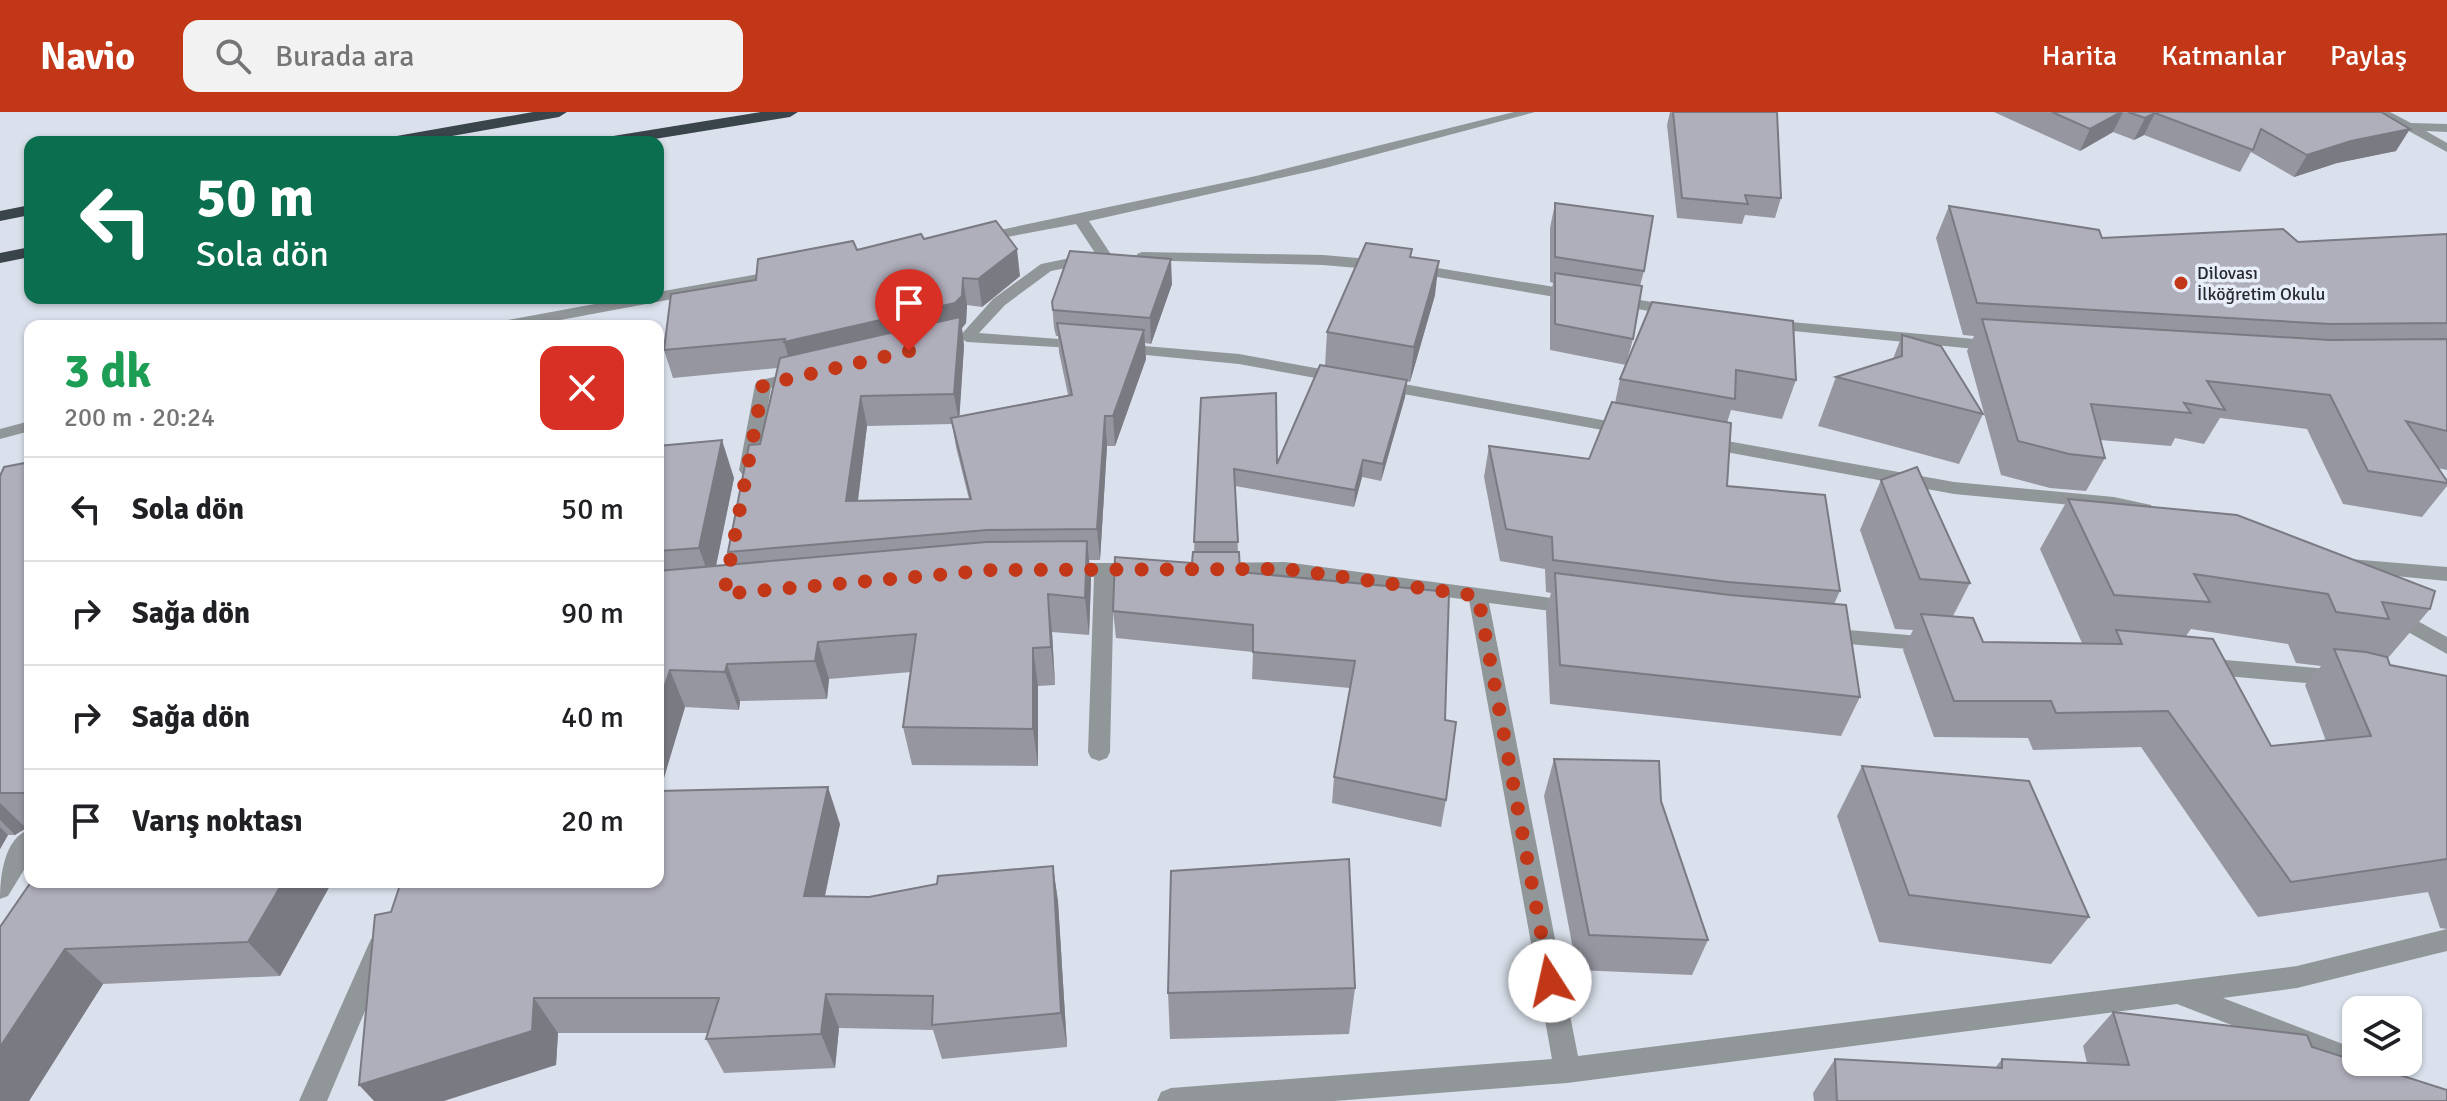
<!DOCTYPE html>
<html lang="tr">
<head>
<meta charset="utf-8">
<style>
  :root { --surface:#fff; --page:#f2f2f2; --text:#202124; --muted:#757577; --line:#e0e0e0; --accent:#c13718 }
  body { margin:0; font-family:Signika,sans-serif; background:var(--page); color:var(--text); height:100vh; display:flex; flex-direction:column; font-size:30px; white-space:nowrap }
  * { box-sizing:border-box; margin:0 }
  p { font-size:26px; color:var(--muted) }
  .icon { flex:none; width:44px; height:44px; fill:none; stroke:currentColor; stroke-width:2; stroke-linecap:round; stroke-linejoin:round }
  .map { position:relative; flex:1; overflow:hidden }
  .details { position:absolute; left:24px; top:208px; width:640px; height:568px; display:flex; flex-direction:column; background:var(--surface); border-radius:16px; box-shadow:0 2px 6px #0004 }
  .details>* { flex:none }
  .banner { position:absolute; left:24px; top:24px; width:640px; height:168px; border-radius:16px; box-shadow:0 2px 6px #0004; background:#0b6e4f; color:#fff; overflow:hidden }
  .fabs { position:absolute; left:2342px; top:884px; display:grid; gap:16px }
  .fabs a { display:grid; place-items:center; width:80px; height:80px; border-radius:16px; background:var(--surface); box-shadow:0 2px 6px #0004; font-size:40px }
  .pin { position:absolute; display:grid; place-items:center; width:68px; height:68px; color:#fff; margin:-82px -34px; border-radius:50% 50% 50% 0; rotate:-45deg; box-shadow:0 0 8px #0007 }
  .pin .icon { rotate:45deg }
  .me { position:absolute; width:88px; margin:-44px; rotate:350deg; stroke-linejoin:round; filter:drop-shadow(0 0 6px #0008) }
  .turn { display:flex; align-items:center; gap:28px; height:168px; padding:0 40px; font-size:36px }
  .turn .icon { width:104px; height:104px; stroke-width:2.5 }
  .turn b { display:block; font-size:56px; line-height:68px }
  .round { display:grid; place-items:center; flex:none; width:84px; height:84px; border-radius:16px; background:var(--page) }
  .overview { display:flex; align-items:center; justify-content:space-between; height:136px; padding:0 40px }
  h1 { font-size:48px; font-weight:700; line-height:60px; color:#1e9e55 }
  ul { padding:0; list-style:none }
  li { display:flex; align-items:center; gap:24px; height:104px; padding:0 40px; border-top:2px solid var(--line) }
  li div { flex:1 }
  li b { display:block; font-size:30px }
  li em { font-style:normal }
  header { display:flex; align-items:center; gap:48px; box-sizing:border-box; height:112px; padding:0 40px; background:var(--accent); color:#fff }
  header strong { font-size:38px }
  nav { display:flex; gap:44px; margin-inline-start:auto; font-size:28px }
  .search { width:560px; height:72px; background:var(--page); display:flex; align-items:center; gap:20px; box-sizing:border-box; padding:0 28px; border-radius:16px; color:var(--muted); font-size:30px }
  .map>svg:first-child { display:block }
</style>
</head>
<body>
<header>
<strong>Navio</strong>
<div class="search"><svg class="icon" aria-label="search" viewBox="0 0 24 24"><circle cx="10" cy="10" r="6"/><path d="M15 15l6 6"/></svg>Burada ara</div>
<nav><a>Harita</a><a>Katmanlar</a><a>Paylaş</a></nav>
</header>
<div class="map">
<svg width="2447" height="989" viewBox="0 0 2447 989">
  <rect width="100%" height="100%" fill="#dae1ec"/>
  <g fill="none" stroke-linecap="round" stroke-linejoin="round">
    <g fill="#919699" fill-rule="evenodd">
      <polygon points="1514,0 1535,0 1325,56 1089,109 1112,144 1104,149 1099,147 1076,112 981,130 974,126 981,122 1256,64"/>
      <polygon points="2374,0 2390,0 2411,11 2447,12 2447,20 2426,19 2447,31 2447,40"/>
      <polygon points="1142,140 1323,143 1381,148 1389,153 1381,158 1323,153 1137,148 1137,142"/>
      <polygon points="1090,142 1095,144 1095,150 1051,159 1005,193 979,221 1085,229 1093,234 1091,237 967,230 959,225 993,187 1041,152"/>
      <polygon points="1413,152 1579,179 1587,184 1579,189 1408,160 1408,154"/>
      <polygon points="780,158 785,160 785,166 528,214 494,214 502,209 627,186 658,186 658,180"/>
      <polygon points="1614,184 1678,194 1686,199 1678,204 1608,192 1608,186"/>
      <polygon points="1769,208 1996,229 2004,234 1996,239 1763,216 1761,213"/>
      <polygon points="1121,232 1239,242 1343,261 1351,266 1343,271 1239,252 1115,240 1115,234"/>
      <polygon points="800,259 806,260 808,264 806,268 771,276 757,358 754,362 742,362 739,358 755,273 757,269"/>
      <polygon points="1382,268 1630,313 1639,318 1630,323 1376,277 1374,273 1376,269"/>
      <polygon points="30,309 30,319 0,327 0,317"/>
      <polygon points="1705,325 1954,370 2114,385 2151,393 2153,397 2144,403 2114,397 1954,382 1699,335 1696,331 1699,327"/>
      <polygon points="2350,447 2447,455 2447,469 2343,459 2340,454"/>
      <polygon points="1285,450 1581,490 1584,495 1574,502 1489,491 1578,944 2297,854 2447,817 2447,839 2297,876 2223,886 2356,937 2356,950 2369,950 2365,958 2356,961 2177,892 1567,971 1334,989 1157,989 1161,980 1171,976 1552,947 1469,488 1285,464 1212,465 1202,458 1212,451"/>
      <polygon points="1064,451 1140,451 1150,458 1140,465 1114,465 1110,640 1107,646 1099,649 1091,646 1088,640 1094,465 1057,463 1054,458 1057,453"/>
      <polygon points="2392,495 2447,525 2447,542 2385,507 2382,502 2385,497"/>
      <polygon points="1824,516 1932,525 1939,527 1942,532 1939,537 1932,539 1824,530 1817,528 1814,523 1817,518"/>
      <polygon points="2203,546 2339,558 2346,560 2350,566 2346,572 2339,574 2203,562 2196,559 2193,554 2196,549"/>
      <path d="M30,717V748L8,784L0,787C0,764 4,726 30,717Z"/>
      <polygon points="380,824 389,827 392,835 327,989 299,989 371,827"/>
    </g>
    <g fill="#3a444b" fill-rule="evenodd">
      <polygon points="533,0 567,0 559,5 418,30 383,30 391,25"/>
      <polygon points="761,0 798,0 790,5 636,30 599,30 607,25"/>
      <polygon points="30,93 30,103 0,109 0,99"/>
      <polygon points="30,135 30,145 0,151 0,141"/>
    </g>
  </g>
  <g fill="#9696a1" fill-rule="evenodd">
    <polygon points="1670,0 1777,0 1781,86 1775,106 1745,103 1742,112 1677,106 1667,13"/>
    <polygon points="1994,0 2381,0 2396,39 2337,51 2294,65 2251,40 2240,60 2144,23 2134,28 2113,20 2080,39"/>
    <polygon points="1555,91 1644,159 1640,174 1633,227 1626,253 1652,190 1796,268 1782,307 1731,298 1727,311 1727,374 1840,479 1834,492 1860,585 1841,624 1550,592 1546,500 1551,481 1546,480 1545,457 1500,449 1484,365 1489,334 1589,347 1615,291 1620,267 1626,253 1550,238 1550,186 1553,171 1550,170 1550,116"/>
    <polygon points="1949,94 2102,126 2298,130 2447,122 2447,358 2438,356 2447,369 2447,374 2422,405 2343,392 2307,317 2220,306 2204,332 2175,326 2171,334 2100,328 2105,346 2086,379 2050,376 2001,363 1967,239 1974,224 1963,223 1936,126"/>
    <path d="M924,127L1020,164L982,195L967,193L966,211L962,216L964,234L959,304L1068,283L1059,240L1058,224H1056L1054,216L1052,190L1172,172L1151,232L1145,231L1146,247L1115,334H1107L1100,448H1089L1091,467L1089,523L1052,520L1055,573L1038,574V654L912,653L903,615L911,560L829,567L827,587L740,589L739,598L685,595L660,679L840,712L825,784L869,785L1053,754L1058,790L1067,935L942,947L933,918L839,916L835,956L724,961L706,927L708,921H558L556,953L374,989L658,770V334L734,366L716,454L732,452L728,440L760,332L777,256L673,266L664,238L756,168L857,138ZM952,312L956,335L969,387L858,389L867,314Z"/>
    <polygon points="1411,145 1435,183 1410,270 1407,269 1405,285 1381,369 1362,365 1354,395 1235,374 1238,440 1240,460 1445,608 1446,688 1441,715 1332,691 1334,665 1350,576 1252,567 1253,540 1116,526 1113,499 1192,451 1194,440 1201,286 1277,352 1325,254 1327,220"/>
    <polygon points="1902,223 1983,302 1959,352 1818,314 1836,265 1893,247"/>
    <polygon points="30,350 30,720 26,716 15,723 8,723 0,737 0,364"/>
    <path d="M1881,368L1970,471L1953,504L1983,530L2082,531L2040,437L2068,387L2430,497L2388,546L2390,553L2447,564V817L2440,816L2428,780L2258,805L2141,635L2033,638L2028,626L1934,625L1903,538L1913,518L1895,517L1860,418ZM2191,517L2288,532L2296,551L2321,554L2305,573L2326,629L2271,634L2186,524Z"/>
    <polygon points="1554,647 1661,689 1708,828 1692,863 1577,858 1544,684"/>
    <polygon points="1862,654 2089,805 2051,852 1879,830 1837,704"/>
    <polygon points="31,770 332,770 280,864 103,872 29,989"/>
    <polygon points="1355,876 1349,922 1170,927 1168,881"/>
    <polygon points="2113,900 2312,935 2447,989 1814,989 1813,981 1835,947 1995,956 2002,947 2087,951 2083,934"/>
  </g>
  <g fill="#7a7a83">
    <polygon points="2121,0 2123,0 2113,20 2080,39 2090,17"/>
    <polygon points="2155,1 2144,23 2134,28 2145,6"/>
    <polygon points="2410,17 2396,39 2337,51 2294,65 2307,43 2351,29"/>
    <polygon points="1017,137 1020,164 982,195 978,167"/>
    <polygon points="1171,147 1172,172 1151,232 1150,206"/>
    <polygon points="1439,149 1435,183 1410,270 1414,235"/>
    <polygon points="963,166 967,193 966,211 962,216 964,234 959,312 954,282 792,258 784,230"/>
    <polygon points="1144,218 1146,247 1115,334 1113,304"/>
    <polygon points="1407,268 1405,285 1381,369 1383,352"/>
    <polygon points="861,284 867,314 854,419 846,389"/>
    <polygon points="1105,304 1107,334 1100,448 1097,417"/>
    <polygon points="722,328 734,366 712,473 699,436"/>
    <polygon points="1363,348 1362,365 1354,395 1355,378"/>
    <polygon points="1087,429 1091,467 1089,523 1085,486"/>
    <polygon points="1048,482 1052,520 1055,573 1051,535"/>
    <polygon points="818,530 829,567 827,587 815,549"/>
    <polygon points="1033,536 1038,574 1038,654 1033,617"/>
    <polygon points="727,552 740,589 739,598 725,560"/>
    <polygon points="670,558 685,595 658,686 658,594"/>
    <polygon points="828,675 840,712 817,820 804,784"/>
    <polygon points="0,691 26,716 15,723 0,708"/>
    <polygon points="0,715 8,723 0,737"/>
    <polygon points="1053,754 1058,790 1067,935 1061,901"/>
    <polygon points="283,770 332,770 280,864 248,830"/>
    <polygon points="65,837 103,872 29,989 0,989 0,935"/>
    <polygon points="826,882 839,916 835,956 821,922"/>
    <polygon points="534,886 558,921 556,953 444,989 374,989 359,973"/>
  </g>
  <g fill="#afaebb" stroke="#7a7a83" stroke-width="2">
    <polygon points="1673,0 1777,0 1781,86 1745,83 1748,92 1682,86"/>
    <polygon points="2052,0 2121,0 2090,17"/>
    <polygon points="2128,0 2381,0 2410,17 2351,29 2307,43 2261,17 2253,38 2155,1 2145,6"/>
    <polygon points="1555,91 1653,104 1644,159 1555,145"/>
    <polygon points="1949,94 2099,118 2102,126 2283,117 2298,130 2447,122 2447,211 2330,212 1977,191"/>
    <polygon points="996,109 1017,137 978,167 963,166 962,184 955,191 784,230 785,227 664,238 671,182 756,168 758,147 853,129 857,138 921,122 924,127"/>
    <polygon points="1366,131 1412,137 1410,145 1439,149 1414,235 1327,220"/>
    <polygon points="1070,139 1171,147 1150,206 1053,198 1052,190"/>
    <polygon points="1555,161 1642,174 1633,227 1555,212"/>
    <polygon points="1652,190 1793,209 1796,268 1736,258 1735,287 1620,267"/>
    <polygon points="960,205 954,282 861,284 846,389 971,387 951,306 1072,283 1057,211 1144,218 1113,304 1105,304 1097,417 987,418 728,440 749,333 760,332 780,246"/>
    <polygon points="1982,207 2330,228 2447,227 2447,319 2406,309 2447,369 2447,371 2368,359 2330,283 2207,269 2225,298 2184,291 2191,301 2091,292 2105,346 2069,342 2018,329"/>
    <polygon points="1902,223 1941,234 1983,302 1836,265 1902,244"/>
    <polygon points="1320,253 1407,268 1383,352 1363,348 1355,378 1234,357 1238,430 1194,430 1201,286 1276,281 1277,352"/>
    <polygon points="1612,290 1731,311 1727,374 1825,383 1840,479 1728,470 1553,448 1552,425 1506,417 1489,334 1589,347"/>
    <polygon points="722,328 699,436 658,439 658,334"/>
    <polygon points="30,350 30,681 0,681 0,364 4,355"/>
    <polygon points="1917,355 1970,471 1920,467 1881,368"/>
    <polygon points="2068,387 2237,403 2435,479 2430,497 2382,490 2389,507 2336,500 2328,482 2194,462 2210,490 2114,483"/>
    <polygon points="1087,429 1085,486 1048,482 1051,535 1033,536 1033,617 903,615 916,522 818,530 815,549 727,552 725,560 670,558 658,594 658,459 986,430"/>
    <polygon points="1193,440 1239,440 1240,460 1449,480 1445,608 1456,610 1446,688 1334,665 1355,549 1253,540 1253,513 1113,499 1115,445 1192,451"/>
    <polygon points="1555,461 1730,483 1846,493 1860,585 1560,553"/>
    <polygon points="1921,502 1973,506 1983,530 2122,532 2116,518 2213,527 2271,634 2371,624 2334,537 2366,540 2387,545 2390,553 2447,564 2447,747 2291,770 2168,599 2056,601 2051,589 1954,589"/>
    <polygon points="1554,647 1659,649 1661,689 1708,828 1589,823"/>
    <polygon points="1862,654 2029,669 2089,805 1909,783"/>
    <polygon points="828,675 804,784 869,785 937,772 938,764 1053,754 1061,901 932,913 933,884 826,882 821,922 706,927 719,886 534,886 532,919 359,973 375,803 391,800 401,770 658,770 658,679"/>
    <polygon points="1349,747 1355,876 1168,881 1171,759"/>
    <polygon points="31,770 283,770 248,830 65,837 0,935 0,815"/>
    <polygon points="2113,900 2307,923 2312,935 2447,978 2447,989 1837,989 1835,947 2002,956 2002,947 2129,953"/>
  </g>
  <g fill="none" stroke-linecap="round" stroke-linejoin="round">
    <polyline stroke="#c13718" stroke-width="14" stroke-dasharray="0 25.2" points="909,239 763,273 724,482 992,458 1285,457 1478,484 1550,869"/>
  </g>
  <circle fill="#c13718" stroke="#e7eef9" stroke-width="3" cx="2181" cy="171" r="8"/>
  <g text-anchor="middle" stroke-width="7" stroke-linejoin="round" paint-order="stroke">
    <g font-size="18" fill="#27292e" stroke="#e7eef9" text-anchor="start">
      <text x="2197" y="167">Dilovası<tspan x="2197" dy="21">İlköğretim Okulu</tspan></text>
    </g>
  </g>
</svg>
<div class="fabs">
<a><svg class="icon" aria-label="layers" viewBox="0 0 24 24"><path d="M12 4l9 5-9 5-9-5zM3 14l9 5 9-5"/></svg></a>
</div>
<div class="pin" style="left:909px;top:239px;background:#d93025"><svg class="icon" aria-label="arrive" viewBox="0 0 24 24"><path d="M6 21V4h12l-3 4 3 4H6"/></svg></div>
<svg class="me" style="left:1550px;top:869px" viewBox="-20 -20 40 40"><circle r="19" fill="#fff"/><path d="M0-13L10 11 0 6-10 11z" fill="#c13718"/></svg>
<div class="banner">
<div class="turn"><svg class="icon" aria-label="left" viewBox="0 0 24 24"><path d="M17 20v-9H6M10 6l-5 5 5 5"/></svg><div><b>50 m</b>Sola dön</div></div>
</div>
<section class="details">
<div class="overview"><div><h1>3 dk</h1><p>200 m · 20:24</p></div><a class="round" style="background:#d93025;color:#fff"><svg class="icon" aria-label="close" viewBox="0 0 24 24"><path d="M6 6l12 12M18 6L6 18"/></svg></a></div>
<ul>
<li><svg class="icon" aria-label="left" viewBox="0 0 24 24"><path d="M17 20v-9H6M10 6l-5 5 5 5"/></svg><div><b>Sola dön</b></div><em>50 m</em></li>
<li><svg class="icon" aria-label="right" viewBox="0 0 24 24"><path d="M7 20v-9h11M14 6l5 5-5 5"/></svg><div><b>Sağa dön</b></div><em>90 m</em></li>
<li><svg class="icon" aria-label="right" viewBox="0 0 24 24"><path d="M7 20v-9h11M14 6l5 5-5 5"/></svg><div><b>Sağa dön</b></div><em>40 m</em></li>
<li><svg class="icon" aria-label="arrive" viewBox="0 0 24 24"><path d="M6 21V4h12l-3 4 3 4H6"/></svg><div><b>Varış noktası</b></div><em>20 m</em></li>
</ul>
</section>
</div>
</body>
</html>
